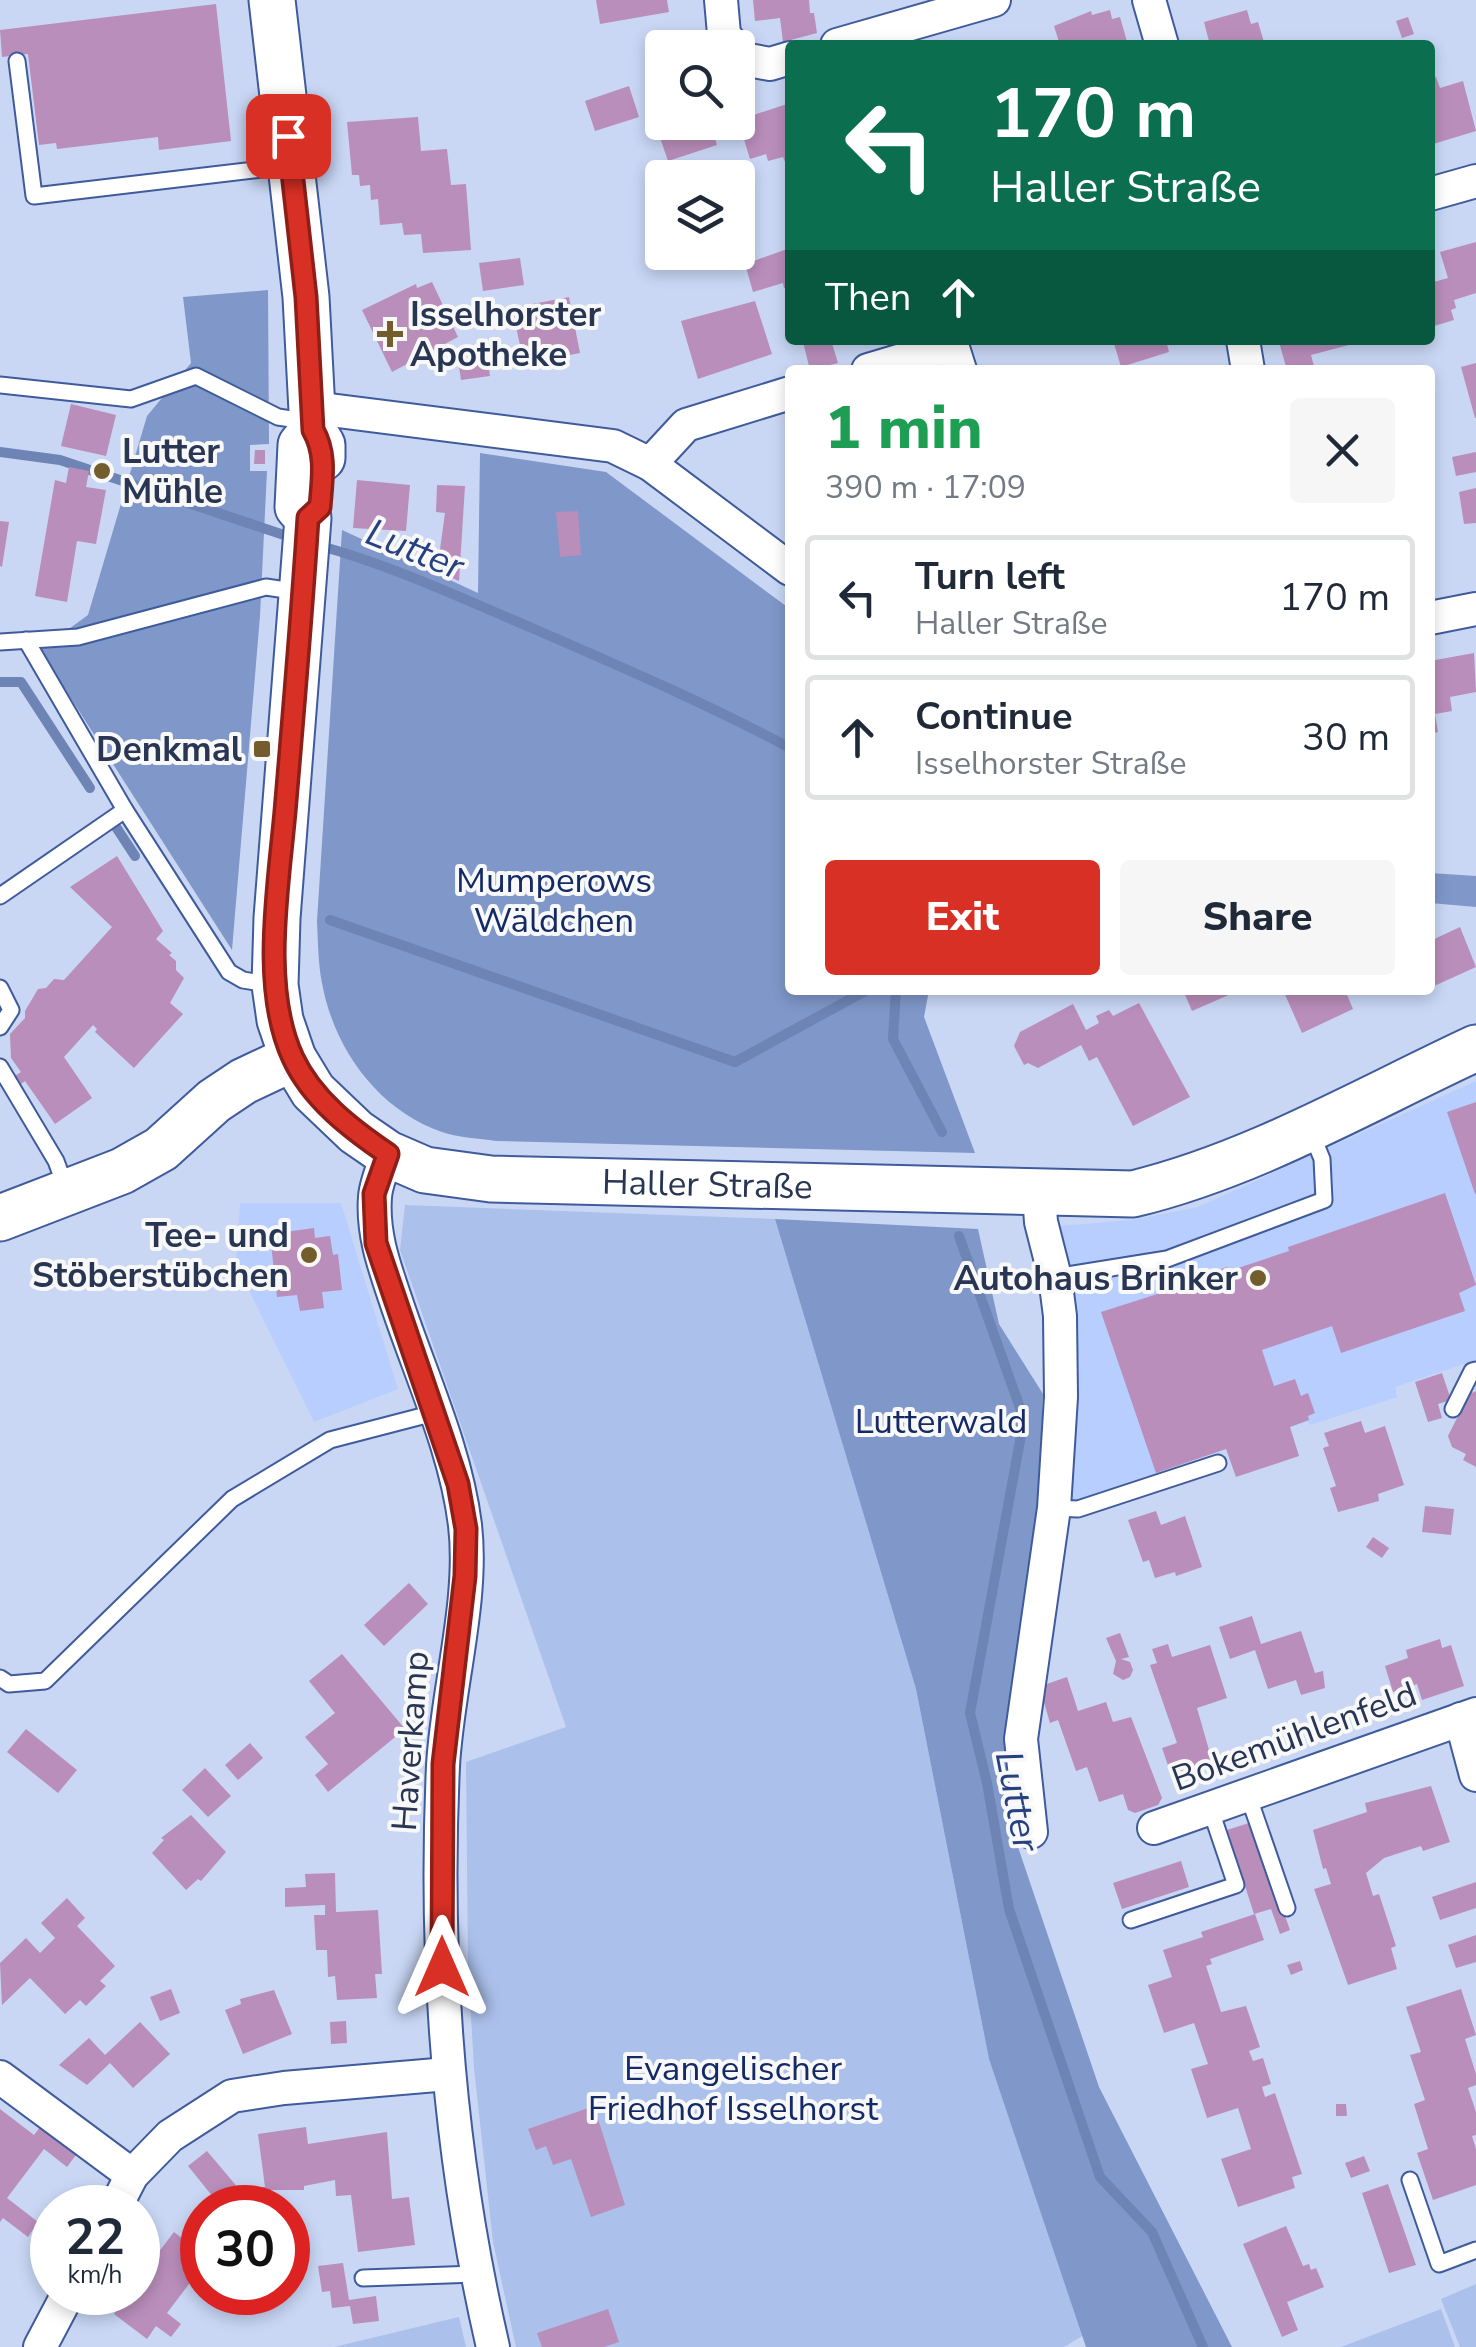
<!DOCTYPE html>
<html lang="en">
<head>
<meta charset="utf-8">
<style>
  :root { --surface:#fff; --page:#f6f6f7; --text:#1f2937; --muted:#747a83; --line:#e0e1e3; --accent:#d93025 }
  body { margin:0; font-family:"Nunito Sans",sans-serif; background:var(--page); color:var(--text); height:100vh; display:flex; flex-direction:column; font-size:38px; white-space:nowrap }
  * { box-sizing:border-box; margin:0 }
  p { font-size:32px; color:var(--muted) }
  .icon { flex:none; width:55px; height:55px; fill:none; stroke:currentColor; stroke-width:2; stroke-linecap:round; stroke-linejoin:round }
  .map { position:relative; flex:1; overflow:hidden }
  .panel { position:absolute; left:785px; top:365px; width:650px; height:630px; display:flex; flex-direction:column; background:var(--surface); border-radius:10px; box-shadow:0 5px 15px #0003 }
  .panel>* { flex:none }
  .hud { position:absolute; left:785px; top:40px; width:650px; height:305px; border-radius:10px; box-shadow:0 5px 15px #0003; background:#0b6e4f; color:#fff; overflow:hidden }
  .buttons { position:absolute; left:645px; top:30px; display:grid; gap:20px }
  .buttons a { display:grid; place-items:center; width:110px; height:110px; border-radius:10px; background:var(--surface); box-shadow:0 5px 15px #0003; font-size:50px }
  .speed { position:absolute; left:30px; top:2185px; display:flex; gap:20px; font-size:50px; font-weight:700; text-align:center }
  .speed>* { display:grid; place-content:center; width:130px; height:130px; border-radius:50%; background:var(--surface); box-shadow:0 5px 15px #0003; line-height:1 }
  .speed small { font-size:25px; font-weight:400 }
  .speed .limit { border:15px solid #d22; background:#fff; color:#111 }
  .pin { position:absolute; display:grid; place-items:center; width:85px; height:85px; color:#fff; margin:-42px; border-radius:20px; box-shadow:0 5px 15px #0006 }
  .me { position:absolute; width:110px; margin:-55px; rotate:0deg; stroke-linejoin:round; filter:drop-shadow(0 0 8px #0008) }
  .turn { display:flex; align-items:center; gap:35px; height:210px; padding:0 40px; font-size:45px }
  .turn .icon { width:130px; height:130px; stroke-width:2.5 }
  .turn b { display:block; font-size:70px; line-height:85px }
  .then { display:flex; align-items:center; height:95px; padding:0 40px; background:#0003; gap:20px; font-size:38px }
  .round { display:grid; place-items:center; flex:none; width:105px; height:105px; border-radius:10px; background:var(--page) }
  .head { display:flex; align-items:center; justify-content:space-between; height:170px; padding:0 40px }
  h1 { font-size:60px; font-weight:800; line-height:75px; color:#1e9e55 }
  .primary-button { display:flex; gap:20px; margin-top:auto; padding:20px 40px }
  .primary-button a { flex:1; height:115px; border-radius:10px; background:var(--accent); color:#fff; font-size:40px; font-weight:800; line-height:115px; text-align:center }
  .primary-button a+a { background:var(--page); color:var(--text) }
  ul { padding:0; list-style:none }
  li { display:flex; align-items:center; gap:30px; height:125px; margin:0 20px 15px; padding:0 20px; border:5px solid var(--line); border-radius:10px }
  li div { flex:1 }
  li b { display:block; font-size:38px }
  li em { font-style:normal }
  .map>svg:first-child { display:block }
</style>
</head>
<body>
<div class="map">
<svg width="1476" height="2347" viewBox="0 0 1476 2347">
  <rect width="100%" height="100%" fill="#c9d7f5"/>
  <g fill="#b7cefe">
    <polygon points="1476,1081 1476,1360 1395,1387 1397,1397 1310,1425 1308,1421 1066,1504 1058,1226 1133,1220 1198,1207"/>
    <polygon points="240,1203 341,1203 398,1389 314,1422 236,1264"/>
  </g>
  <g fill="#abc0eb">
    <polygon points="405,1205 775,1219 916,1689 989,2059 1084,2335 1064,2347 516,2347 493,2242 474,2068 468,1965 466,1762 566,1727 400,1250"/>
    <polygon points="1476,2284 1476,2347 1460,2347 1441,2299"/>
    <polygon points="1441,2309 1455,2347 1341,2347"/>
    <polygon points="459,2317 466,2347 334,2347"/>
  </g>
  <g fill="#7f97c9">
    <polygon points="268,290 269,444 250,445 250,471 267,471 260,616 232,950 40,650 88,615 147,416 191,363 183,297"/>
    <path d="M480,453L606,472L790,609V990H929L924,1017L975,1153L496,1141C479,1138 459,1138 442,1132C378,1110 334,1049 322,983C318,963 318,941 317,921L342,530L478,593Z"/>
    <polygon points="1430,873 1476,876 1476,907 1430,903"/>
    <polygon points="775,1219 978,1229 999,1324 1043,1394 1038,1508 1004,1744 1017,1844 1099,2087 1232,2347 1086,2347 989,2059 916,1689"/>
  </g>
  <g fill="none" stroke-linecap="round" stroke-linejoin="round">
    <g stroke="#6d84b5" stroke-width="10">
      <polyline points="0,452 60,460 296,539"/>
      <path d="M317,545C391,565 461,598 532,628C619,666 706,703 790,748"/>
      <polyline points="0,682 21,682 90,788"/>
      <polyline points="116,827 135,856"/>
      <polyline points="330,920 735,1062 867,990"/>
      <polyline points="896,990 893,1039 942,1132"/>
      <polyline points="959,1236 1024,1419 970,1713 987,1783 1009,1909 1100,2177 1152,2232 1203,2347"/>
    </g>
  </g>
  <g fill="#b98ebb">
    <polygon points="596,0 667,0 669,12 600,24"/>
    <polygon points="753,0 809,0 810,13 814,13 817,33 783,42 780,18 755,21"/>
    <polygon points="216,4 231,141 159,150 158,137 57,149 56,143 39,145 28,54 2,57 0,30"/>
    <polygon points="1110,10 1112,19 1120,17 1128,45 1060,45 1054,26 1091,11 1092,15"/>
    <polygon points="1247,10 1251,24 1258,22 1264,42 1210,45 1204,22"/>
    <polygon points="1408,17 1414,34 1402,38 1396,21"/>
    <polygon points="1436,77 1440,88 1463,81 1476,131 1430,145 1430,79"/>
    <polygon points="629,86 639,117 595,131 585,101"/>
    <polygon points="790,103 790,161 785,162 783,157 768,161 766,154 750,159 738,120"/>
    <polygon points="662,104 662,122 710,122 717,145 668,161 650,108"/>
    <polygon points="418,117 421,151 447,149 451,185 466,184 471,250 423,253 421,234 404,235 402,223 380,225 378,199 371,200 370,185 360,186 359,175 352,175 347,122"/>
    <polygon points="1476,242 1476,293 1454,300 1456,308 1451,310 1454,320 1434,326 1430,316 1430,283 1448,278 1440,252"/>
    <polygon points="790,248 790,286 784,288 783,283 753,292 745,264"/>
    <polygon points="520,258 524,285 483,291 479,263"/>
    <polygon points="432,282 458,337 392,372 362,310 416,284 417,288"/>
    <polygon points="569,297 580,353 524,364 512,308"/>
    <polygon points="755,301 772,354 698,379 681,321"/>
    <polygon points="810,340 831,340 838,363 810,370 803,342"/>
    <polygon points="1113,340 1166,340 1169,352 1121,367"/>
    <polygon points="1288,340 1364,340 1364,341 1311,355 1315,370 1287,370 1279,342"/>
    <polygon points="486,348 490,376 461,380 457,352"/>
    <polygon points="1476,363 1476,418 1475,418 1461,367"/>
    <polygon points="71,404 116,415 106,456 61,446"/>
    <polygon points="255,450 265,450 265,464 254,464"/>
    <polygon points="1476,452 1476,472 1456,476 1452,457"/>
    <polygon points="69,467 89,471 86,487 106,490 96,544 77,541 67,602 35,596 55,480 66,483"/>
    <polygon points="357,480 410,485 406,531 353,528"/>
    <polygon points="437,485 465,486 459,581 437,571 445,513 436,512"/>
    <polygon points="1476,488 1476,523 1464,524 1459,492"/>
    <polygon points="578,511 581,555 560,557 556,512"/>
    <polygon points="0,521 9,522 2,567 0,566"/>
    <polygon points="1474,653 1476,692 1450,697 1452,711 1435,714 1438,732 1430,734 1430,661"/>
    <polygon points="117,856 163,931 156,939 172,953 169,955 176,961 176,970 184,978 170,1003 183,1014 134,1068 95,1032 97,1029 93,1025 64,1057 92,1098 55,1124 25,1081 21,1084 15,1076 21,1072 11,1058 10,1034 25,1018 25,1011 38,989 46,988 54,979 64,980 112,927 70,887"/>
    <polygon points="1460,927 1476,967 1432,987 1430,941"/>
    <polygon points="1183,990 1240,990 1192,1011"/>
    <polygon points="1283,990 1345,990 1353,1009 1302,1033"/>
    <polygon points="1139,1003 1190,1097 1133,1126 1097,1057 1089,1061 1081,1045 1038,1068 1028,1063 1024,1065 1014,1046 1020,1032 1073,1004 1086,1030 1099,1023 1096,1016 1109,1010 1113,1016"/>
    <polygon points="1476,1102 1476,1194 1475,1194 1447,1112"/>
    <polygon points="1445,1193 1476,1285 1459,1293 1465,1311 1341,1353 1332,1326 1262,1350 1274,1386 1295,1379 1301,1396 1308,1393 1315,1413 1308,1416 1309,1420 1290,1427 1299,1456 1236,1477 1226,1449 1156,1473 1101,1312 1211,1277 1209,1273 1227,1267 1229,1271 1289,1251 1288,1247"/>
    <polygon points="314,1228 315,1238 330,1236 333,1255 338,1254 342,1290 322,1292 324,1308 300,1311 297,1295 277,1297 271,1244 286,1242 285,1232"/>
    <polygon points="1442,1373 1451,1400 1438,1404 1442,1418 1428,1422 1415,1382"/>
    <polygon points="1476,1391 1476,1467 1463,1460 1466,1454 1452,1447 1448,1436 1469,1394"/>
    <polygon points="1361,1421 1365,1433 1385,1426 1404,1485 1378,1494 1379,1501 1338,1512 1330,1488 1336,1486 1323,1448 1329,1446 1324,1433"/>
    <polygon points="1425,1506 1454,1509 1451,1535 1422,1532"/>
    <polygon points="1156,1511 1161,1525 1185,1516 1202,1567 1176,1576 1175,1572 1155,1578 1149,1560 1143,1562 1128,1520"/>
    <polygon points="1373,1537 1389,1548 1382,1558 1366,1547"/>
    <polygon points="409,1583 428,1604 384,1646 364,1625"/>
    <polygon points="1252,1616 1261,1644 1301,1631 1315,1673 1323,1671 1325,1688 1301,1695 1296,1680 1268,1689 1255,1650 1230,1659 1219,1627"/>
    <polygon points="1120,1633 1129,1657 1121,1659 1130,1662 1133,1670 1130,1677 1123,1680 1113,1674 1116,1661 1106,1638"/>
    <polygon points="1440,1639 1442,1648 1451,1645 1464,1686 1422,1700 1417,1684 1393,1692 1385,1666 1408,1658 1406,1650"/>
    <polygon points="1168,1644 1172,1657 1210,1645 1227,1698 1197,1708 1213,1764 1172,1777 1162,1748 1177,1743 1150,1665 1157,1663 1152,1649"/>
    <polygon points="342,1654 405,1729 328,1792 315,1775 328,1764 305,1737 335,1713 309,1681"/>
    <polygon points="1067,1677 1078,1711 1106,1702 1113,1722 1131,1717 1162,1798 1158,1805 1135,1813 1128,1810 1123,1794 1099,1802 1087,1767 1076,1771 1058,1720 1050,1723 1043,1699 1044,1685"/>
    <polygon points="26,1729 77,1770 58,1793 7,1752"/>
    <polygon points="250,1743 263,1758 238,1780 225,1765"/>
    <polygon points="205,1768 231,1796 208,1817 182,1790"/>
    <polygon points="1431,1786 1450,1842 1423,1851 1421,1846 1384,1858 1366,1873 1373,1896 1379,1894 1396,1946 1391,1948 1397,1969 1348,1985 1314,1889 1331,1884 1326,1868 1323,1869 1313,1830 1367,1812 1365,1803"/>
    <polygon points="191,1815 226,1852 201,1881 198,1879 186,1890 152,1853 164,1840 161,1838"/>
    <polygon points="1252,1822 1290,1930 1280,1934 1271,1909 1254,1914 1227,1830"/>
    <polygon points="1181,1861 1189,1887 1122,1909 1113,1883"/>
    <polygon points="335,1873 336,1912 378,1910 382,1974 375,1974 377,1998 337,2000 335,1976 328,1977 327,1950 316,1950 314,1915 325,1915 325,1905 285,1907 285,1888 306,1887 305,1874"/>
    <polygon points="1476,1882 1476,1908 1440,1920 1432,1897"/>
    <polygon points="67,1898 85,1918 77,1926 115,1966 100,1981 106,1986 86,2006 80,2000 65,2014 30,1978 2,2005 0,1963 26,1938 40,1953 55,1938 41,1923"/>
    <polygon points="1255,1914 1264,1940 1210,1959 1212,1964 1206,1966 1221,2012 1246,2006 1260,2047 1249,2051 1253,2061 1263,2058 1271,2084 1262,2087 1265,2097 1275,2093 1302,2174 1292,2177 1295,2188 1238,2207 1221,2159 1251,2149 1238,2108 1207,2118 1191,2069 1208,2064 1194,2023 1164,2033 1148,1985 1172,1977 1163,1950 1203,1937 1201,1932"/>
    <polygon points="1476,1935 1476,1962 1456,1968 1448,1945"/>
    <polygon points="1300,1961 1303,1970 1291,1975 1287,1965"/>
    <polygon points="171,1989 180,2013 160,2021 150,1997"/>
    <polygon points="1461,1989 1476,2035 1465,2039 1476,2074 1476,2085 1468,2088 1476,2112 1476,2135 1472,2136 1476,2149 1476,2185 1433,2200 1417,2153 1428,2149 1414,2104 1425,2100 1410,2055 1421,2052 1406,2007"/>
    <polygon points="274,1990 292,2034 243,2054 225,2010 241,2004 240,1999"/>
    <polygon points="346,2021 347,2043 331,2044 330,2022"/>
    <polygon points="140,2022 170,2054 133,2088 110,2063 87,2085 59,2065 89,2038 105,2055"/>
    <polygon points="1336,2104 1346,2104 1347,2116 1336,2116"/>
    <polygon points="594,2106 625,2205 591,2217 571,2159 553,2165 546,2146 536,2150 528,2129"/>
    <polygon points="0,2109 34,2135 43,2123 79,2151 67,2167 44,2149 7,2198 38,2222 28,2237 3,2218 0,2222"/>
    <polygon points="306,2127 308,2144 387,2132 392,2199 409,2197 415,2245 358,2252 351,2195 336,2196 335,2180 304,2186 304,2190 266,2190 268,2208 222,2208 188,2166 207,2151 239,2189 265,2187 258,2134"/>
    <polygon points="1364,2156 1370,2171 1351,2178 1345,2163"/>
    <polygon points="1388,2184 1416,2265 1389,2273 1362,2193"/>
    <polygon points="1286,2226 1303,2266 1309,2264 1311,2270 1316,2268 1324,2287 1287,2302 1298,2330 1282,2337 1243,2244"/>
    <polygon points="174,2232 202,2254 202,2267 167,2313 181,2324 171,2337 156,2326 147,2339 114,2314 130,2292 138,2292 138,2279"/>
    <polygon points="343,2263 349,2300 376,2296 379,2321 353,2324 350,2306 332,2308 330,2291 322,2292 318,2266"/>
    <polygon points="608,2309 619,2342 604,2347 542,2347 537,2333"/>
  </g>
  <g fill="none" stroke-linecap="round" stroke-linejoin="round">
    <defs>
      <g id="lane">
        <polyline points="17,61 34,196 288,166"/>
        <polyline points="0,385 131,399 196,376 278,417 311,422"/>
        <polyline points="26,640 125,810 229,972 243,980 273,985"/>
        <polyline points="0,642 78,637 266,587 299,592"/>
        <polyline points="0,896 125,810"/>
        <polyline points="0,988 11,1010 0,1027"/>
        <polyline points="0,1067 56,1161 66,1188"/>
        <polyline points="1055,1277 1167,1259 1324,1200 1322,1159 1311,1132"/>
        <polyline points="1453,1409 1472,1371 1476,1370"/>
        <polyline points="1054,1508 1078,1509 1218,1463"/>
        <polyline points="0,1678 9,1684 45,1681 232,1499 330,1440 434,1413"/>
        <polyline points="1248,1795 1287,1908"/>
        <polyline points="1131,1920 1236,1885 1210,1808"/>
        <polyline points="1410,2180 1439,2264 1476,2250"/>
        <polyline points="363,2278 476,2274"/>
      </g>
      <g id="street">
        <polyline points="721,0 724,34 734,48"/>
        <polyline points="1149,0 1162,45"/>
        <polyline points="837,45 994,0"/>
        <polyline points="738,51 743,59 770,64 790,58"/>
        <polyline points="1430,194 1476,181"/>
        <polyline points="1243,340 1248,370"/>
        <polyline points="868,370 952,345 960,370"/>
        <polyline points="314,408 613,446 650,464 790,569"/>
        <polyline points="650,464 686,425 790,393"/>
        <polyline points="1430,618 1476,609"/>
        <path d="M388,1154C383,1167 376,1183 375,1197C372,1236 386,1271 398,1307C422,1378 456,1451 465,1525C474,1600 447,1690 443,1766C434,1962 449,2157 493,2347"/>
        <polyline points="1461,1719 1476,1775"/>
        <polyline points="1154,1828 1476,1714"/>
        <polyline points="1031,1832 1021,1739 1054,1508 1061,1397 1060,1316 1055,1277 1041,1222 1039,1194"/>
        <polyline points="0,2077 132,2175"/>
        <polyline points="115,2208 132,2175 170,2136 232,2096 284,2088 448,2074"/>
        <polyline points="40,2347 69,2292"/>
      </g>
      <g id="secondary">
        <polyline points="272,0 306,297 313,430 322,445 322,458"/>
        <path id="s1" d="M313,430L301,445L298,507L308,518L277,918L275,985L280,1020L293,1058L313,1091L356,1132L388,1154L425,1170L491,1179L1133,1194C1253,1165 1364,1100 1476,1048"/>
        <polyline points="0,1218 122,1171 161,1149 214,1101 244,1081 293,1058"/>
      </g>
    </defs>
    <use href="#lane" stroke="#3f5b9b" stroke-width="19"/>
    <use href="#street" stroke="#3f5b9b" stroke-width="36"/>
    <use href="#secondary" stroke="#3f5b9b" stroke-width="49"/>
    <use href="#lane" stroke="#fff" stroke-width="15"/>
    <use href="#street" stroke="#fff" stroke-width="32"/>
    <use href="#secondary" stroke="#fff" stroke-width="45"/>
  </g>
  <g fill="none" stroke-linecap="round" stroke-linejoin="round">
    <defs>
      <path id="route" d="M288,136L306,297L313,430C327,454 322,480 320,507L308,518C302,612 294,706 286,800C280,878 259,985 293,1058C312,1099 351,1129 388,1154L374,1194L376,1243L458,1484L466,1529L465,1576L443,1764L442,1967"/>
    </defs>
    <use href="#route" stroke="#8d1f18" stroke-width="25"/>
    <use href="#route" stroke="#d93025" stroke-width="18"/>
  </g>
  <g fill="#735d2d" stroke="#f8f8f8" stroke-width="4">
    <path d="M385 319h10v10h10v10h-10v10h-10v-10h-10v-10h10z"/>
    <circle cx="102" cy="471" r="10"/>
    <rect x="252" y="739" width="20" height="20" rx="5"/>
    <circle cx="309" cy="1255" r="10"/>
    <circle cx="1258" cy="1278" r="10"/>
  </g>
  <g text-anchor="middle" stroke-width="8" stroke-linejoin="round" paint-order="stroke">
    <g font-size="35" font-weight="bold" fill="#283653" stroke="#f8f8f8" text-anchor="end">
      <text x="410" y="326" text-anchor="start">Isselhorster<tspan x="410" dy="40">Apotheke</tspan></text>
      <text x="122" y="463" text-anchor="start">Lutter<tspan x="122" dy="40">Mühle</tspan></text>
      <text x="242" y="761">Denkmal</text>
      <text x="289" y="1247">Tee- und<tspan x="289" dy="40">Stöberstübchen</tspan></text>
      <text x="1238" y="1290">Autohaus Brinker</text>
    </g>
    <g font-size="35" fill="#132a66" stroke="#f8f8f8">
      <text x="554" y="892">Mumperows<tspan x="554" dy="40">Wäldchen</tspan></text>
      <text x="941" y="1433">Lutterwald</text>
      <text x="733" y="2080">Evangelischer<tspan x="733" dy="40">Friedhof Isselhorst</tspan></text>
    </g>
    <g font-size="35" fill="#283653" stroke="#f8f8f8">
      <text dy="12" stroke="none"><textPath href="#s1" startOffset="1100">Haller Straße</textPath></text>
      <text transform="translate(1294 1736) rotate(-20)" y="12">Bokemühlenfeld</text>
      <text transform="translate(410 1741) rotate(-86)" y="12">Haverkamp</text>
    </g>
    <g font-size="38" font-style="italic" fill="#274180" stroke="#f8f8f8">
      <text transform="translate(415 549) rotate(22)" y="13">Lutter</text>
      <text transform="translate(1018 1801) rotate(79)" y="13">Lutter</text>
    </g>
  </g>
</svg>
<div class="buttons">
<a><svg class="icon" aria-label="search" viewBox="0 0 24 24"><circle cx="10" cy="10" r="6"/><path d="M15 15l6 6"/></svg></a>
<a><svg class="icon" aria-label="layers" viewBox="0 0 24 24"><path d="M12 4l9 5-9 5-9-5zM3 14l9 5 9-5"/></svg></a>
</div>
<div class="speed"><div>22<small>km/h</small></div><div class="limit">30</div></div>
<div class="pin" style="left:288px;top:136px;background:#d93025"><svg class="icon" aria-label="arrive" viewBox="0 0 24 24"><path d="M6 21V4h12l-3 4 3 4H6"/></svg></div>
<svg class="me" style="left:442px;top:1967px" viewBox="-20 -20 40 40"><path d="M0-17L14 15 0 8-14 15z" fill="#d93025" stroke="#fff" stroke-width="4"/></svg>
<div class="hud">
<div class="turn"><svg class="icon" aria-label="left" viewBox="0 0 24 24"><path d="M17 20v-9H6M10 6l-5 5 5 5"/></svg><div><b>170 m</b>Haller Straße</div></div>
<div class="then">Then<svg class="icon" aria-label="ahead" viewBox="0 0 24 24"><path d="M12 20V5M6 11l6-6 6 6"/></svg></div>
</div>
<section class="panel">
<div class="head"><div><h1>1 min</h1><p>390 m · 17:09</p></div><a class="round"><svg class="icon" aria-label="close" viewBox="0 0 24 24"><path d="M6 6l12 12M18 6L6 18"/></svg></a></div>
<ul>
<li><svg class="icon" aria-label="left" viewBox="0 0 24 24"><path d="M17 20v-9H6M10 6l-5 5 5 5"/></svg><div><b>Turn left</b><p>Haller Straße</p></div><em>170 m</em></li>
<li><svg class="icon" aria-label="ahead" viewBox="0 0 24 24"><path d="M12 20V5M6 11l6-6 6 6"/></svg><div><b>Continue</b><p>Isselhorster Straße</p></div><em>30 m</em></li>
</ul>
<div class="primary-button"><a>Exit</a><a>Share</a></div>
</section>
</div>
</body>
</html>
